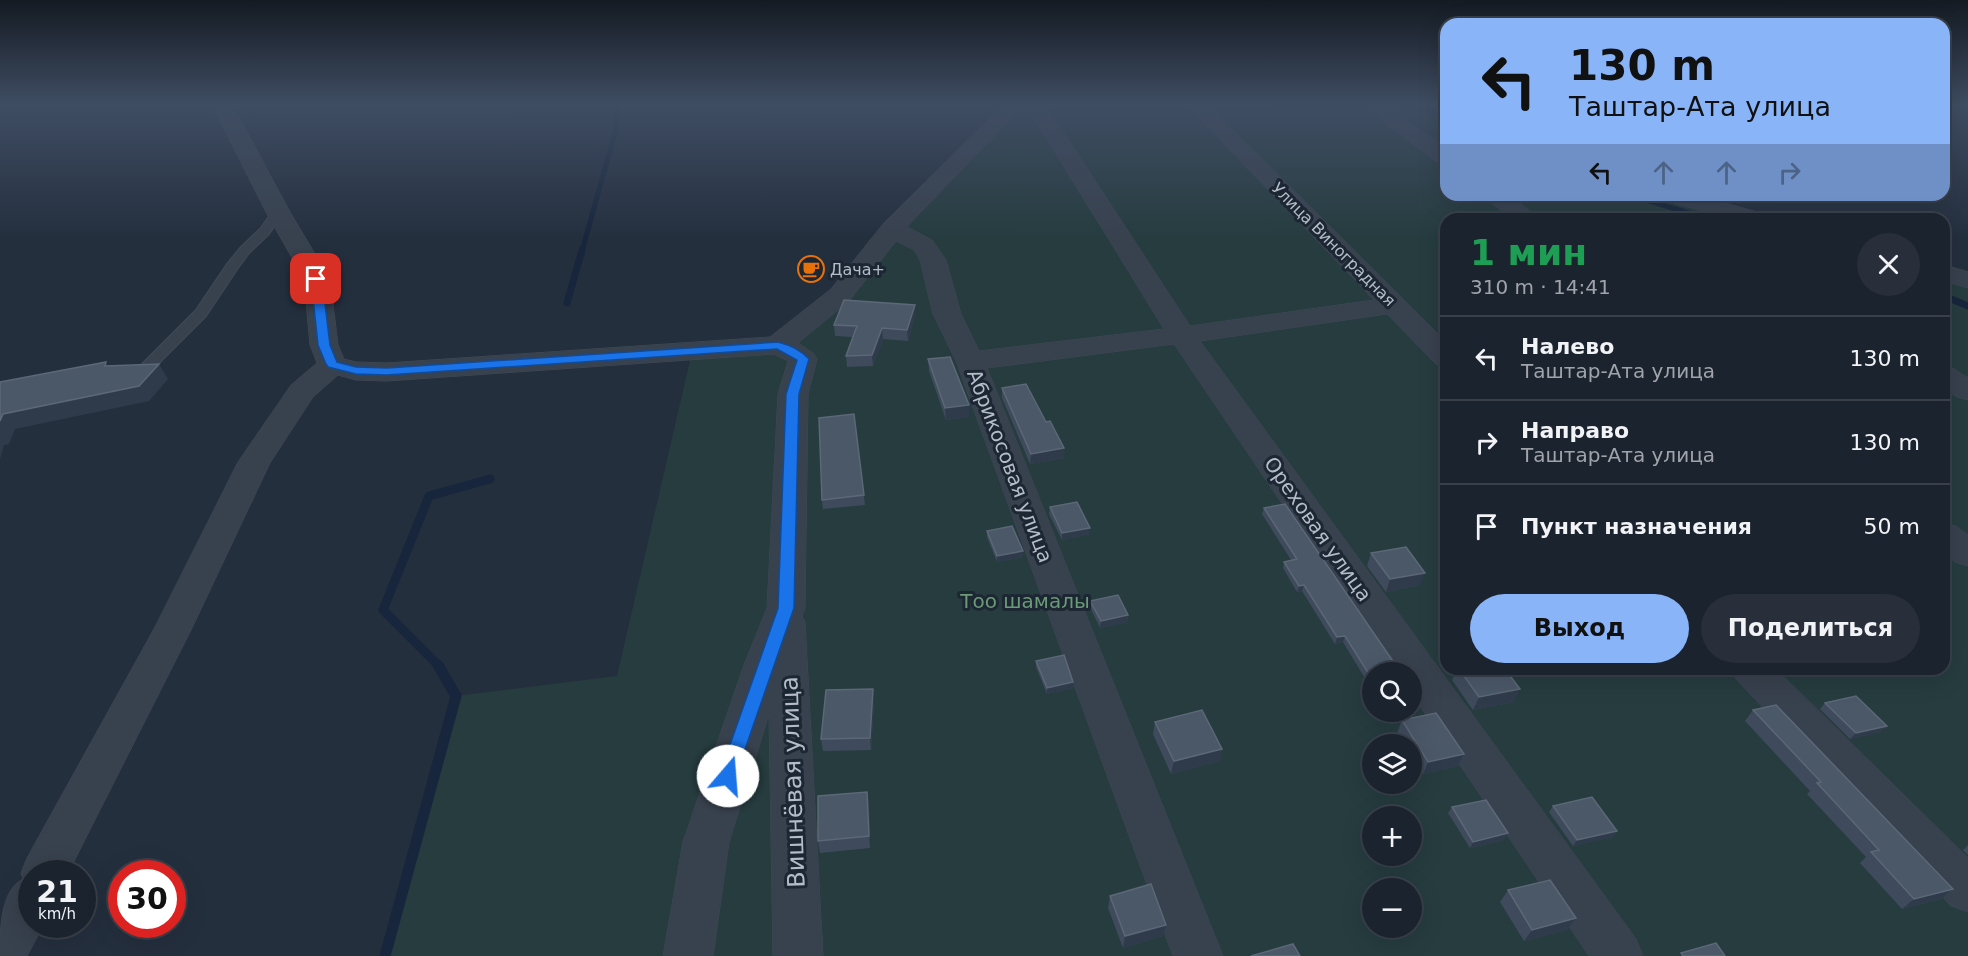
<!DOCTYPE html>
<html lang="ru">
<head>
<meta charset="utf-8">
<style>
  :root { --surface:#1b232e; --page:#282f3a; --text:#f1f3f6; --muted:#a0a4aa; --line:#39404a; --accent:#8ab4f8 }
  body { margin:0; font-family:"DejaVu Sans",sans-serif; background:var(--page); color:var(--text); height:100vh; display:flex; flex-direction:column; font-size:22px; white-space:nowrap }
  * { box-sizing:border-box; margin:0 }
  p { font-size:20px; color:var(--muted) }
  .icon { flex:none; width:33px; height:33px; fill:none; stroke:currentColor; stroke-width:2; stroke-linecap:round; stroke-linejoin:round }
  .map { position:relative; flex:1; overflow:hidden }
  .panel { position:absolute; left:1440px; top:213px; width:510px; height:462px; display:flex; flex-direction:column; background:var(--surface); border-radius:18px; box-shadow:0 6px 24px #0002,0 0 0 2px var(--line) }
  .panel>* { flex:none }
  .hud { position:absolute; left:1440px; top:18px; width:510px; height:183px; border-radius:18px; box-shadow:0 6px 24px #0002,0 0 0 2px var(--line); background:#8ab4f8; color:#111; overflow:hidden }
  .buttons { position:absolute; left:1362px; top:662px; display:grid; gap:12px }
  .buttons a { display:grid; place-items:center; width:60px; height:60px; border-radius:50%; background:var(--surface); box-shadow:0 6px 24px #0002,0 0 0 2px var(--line); font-size:30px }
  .speed { position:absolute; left:18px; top:860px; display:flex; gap:12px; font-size:30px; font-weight:700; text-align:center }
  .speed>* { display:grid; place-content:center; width:78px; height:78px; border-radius:50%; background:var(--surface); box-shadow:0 6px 24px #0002,0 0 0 2px var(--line); line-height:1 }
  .speed small { font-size:15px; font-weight:400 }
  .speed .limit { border:9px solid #d22; background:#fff; color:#111 }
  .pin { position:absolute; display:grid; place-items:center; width:51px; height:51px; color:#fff; margin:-26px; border-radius:12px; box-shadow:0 3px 9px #0006 }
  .me { position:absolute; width:66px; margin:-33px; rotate:18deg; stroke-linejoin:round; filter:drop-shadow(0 0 4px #0008) }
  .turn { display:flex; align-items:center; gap:21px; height:126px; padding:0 30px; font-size:27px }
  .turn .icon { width:78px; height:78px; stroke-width:2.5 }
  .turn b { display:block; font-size:42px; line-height:51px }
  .lanes { display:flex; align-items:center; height:57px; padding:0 30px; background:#0003; justify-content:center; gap:30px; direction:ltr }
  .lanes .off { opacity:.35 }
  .round { display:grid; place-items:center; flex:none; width:63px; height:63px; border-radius:32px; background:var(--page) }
  .headline { display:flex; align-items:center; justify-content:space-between; height:102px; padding:0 30px }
  h1 { font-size:36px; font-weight:700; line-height:45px; color:#1e9e55 }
  .primary-button { display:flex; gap:12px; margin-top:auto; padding:12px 30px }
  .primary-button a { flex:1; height:69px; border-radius:36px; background:var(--accent); color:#111; font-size:24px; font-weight:700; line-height:69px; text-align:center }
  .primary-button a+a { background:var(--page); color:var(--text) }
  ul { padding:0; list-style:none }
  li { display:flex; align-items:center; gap:18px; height:84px; padding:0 30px; border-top:2px solid var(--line) }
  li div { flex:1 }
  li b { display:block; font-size:22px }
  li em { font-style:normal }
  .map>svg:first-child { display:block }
</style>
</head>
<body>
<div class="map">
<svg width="1968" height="956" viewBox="0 0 1968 956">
  <rect width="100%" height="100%" fill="#242f3e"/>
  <path fill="#263c3f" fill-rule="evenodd" d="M1015,104H1446V195H1697L1780,219H1446V669H1944V264L1968,271V956H385L456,696L617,676L692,352L778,345ZM1372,672H1412V711H1372ZM1372,744H1412V783H1372ZM1372,816H1412V855H1372ZM1372,888H1412V927H1372Z"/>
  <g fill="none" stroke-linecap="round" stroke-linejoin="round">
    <g stroke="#17263c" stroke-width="5">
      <polyline points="1415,104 1446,117"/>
      <polyline points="1630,195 1702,217"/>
      <polyline points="582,251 616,129 618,104"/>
    </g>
    <g stroke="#17263c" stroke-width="7">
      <polyline points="1944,296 1968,306"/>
      <polyline points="567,303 582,250"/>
    </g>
    <polyline stroke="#17263c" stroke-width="9" points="439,666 383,610 429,496 490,479"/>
    <polyline stroke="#17263c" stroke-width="11" points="385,956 456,696 438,665"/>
    <defs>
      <g id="lane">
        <polygon points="228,104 247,104 224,111 219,108"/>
        <polygon points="278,208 284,212 269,234 249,253 238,268 206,316 145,377 135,377 133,374 135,371 196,310 227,264 241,247 261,228 274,209"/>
      </g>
      <g id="street">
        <path d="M212,104H232L290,212L330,279L338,345L344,359L356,362L387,363L770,337L831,289L883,224L1004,104H1037L1049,110L1190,326L1374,300L1186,104H1207L1446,342V367L1436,364L1387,314L1200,341L1636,939L1643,956H1589L1412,694V672H1396L1174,344L987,368L1223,956H1173L956,361L933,314L920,260L914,250L896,241L849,301L798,343L813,353L817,359L808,394L805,608L802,616L805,622L823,956H773L769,714L729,842L713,956H663L683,842L744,665L767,608L778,394L788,361L774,354L387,381L356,380L338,375L313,397L270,463L192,628L68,873H32V924H44L27,956H0C0,931 0,890 23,879L21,873L27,858L155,627L238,462L291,385L317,363L310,345L304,279L266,212ZM1019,111L1034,118L1164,329L979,351L961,314L946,260L932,240L907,227Z"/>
        <polygon points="1369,104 1390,104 1400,116 1446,148 1446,165 1438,163 1386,124"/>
        <polygon points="1430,104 1446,104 1446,113 1433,108"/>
        <polygon points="1483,195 1510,195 1539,219 1512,219"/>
        <polygon points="1660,195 1697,195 1764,214 1768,219 1730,219 1664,200"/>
        <polygon points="1944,265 1968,272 1968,288 1944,281"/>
        <polygon points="1944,366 1954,369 1968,378 1968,400 1957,397 1944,388"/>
        <polygon points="1944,523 1956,526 1968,535 1968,566 1955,562 1944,553"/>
        <polygon points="1731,669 1776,669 1968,858 1968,912 1951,906 1737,680"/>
      </g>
    </defs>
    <use href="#lane" stroke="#414a57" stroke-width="2"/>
    <use href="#street" stroke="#414a57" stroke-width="1"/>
    <use href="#lane" fill="#38414e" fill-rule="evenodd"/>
    <use href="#street" fill="#38414e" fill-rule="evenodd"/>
  </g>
  <g fill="#3f4b5c">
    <polygon points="915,315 908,341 883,339 873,366 847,367 846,356 853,337 835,336 834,325"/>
    <polygon points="928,359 969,417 946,420 929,371"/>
    <polygon points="1002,388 1064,458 1030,464 1002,398"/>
    <polygon points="854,414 865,505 823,509 822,500"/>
    <polygon points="1050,507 1090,528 1090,534 1062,540 1049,514"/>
    <polygon points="1264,508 1372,672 1372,690 1343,642 1335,644 1302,591 1297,592 1283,568 1284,562 1291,560 1262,514"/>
    <polygon points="987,531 1023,551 1023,557 997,562 987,537"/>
    <polygon points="1371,553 1420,585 1386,592 1367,566"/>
    <polygon points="1090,601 1128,615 1127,622 1100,628 1090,607"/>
    <polygon points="1036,661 1073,688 1047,694 1036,667"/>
    <polygon points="1457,669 1505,669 1514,702 1473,710 1452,680"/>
    <polygon points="874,701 871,750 823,751 821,739"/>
    <polygon points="1825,703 1881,732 1850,739 1820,709"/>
    <polygon points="1753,710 1953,889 1941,899 1902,909 1860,863 1866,857 1807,794 1810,791 1745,721"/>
    <polygon points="1402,720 1464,754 1458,766 1423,774 1412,757 1412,744 1404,744 1397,733"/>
    <polygon points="1155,722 1222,749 1219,761 1171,774 1153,734"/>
    <polygon points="867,792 869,804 870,848 820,853 818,841"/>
    <polygon points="1553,806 1617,831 1613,837 1573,846 1549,812"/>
    <polygon points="1452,807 1504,840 1470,848 1448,813"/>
    <polygon points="1968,845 1968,855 1963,850"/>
    <polygon points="1508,890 1567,930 1524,941 1500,902"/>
    <polygon points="1110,896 1166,925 1163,936 1123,948 1108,908"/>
  </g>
  <g fill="#2f3b4b">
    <polygon points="915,305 915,315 908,341 907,330"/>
    <polygon points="882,328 883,339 873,366 872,355"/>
    <polygon points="159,364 168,379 149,401 15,429 9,444 4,445 0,459 0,421 3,414"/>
    <polygon points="969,405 969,417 946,420 945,408"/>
    <polygon points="1064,448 1064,458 1030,464 1031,454"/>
    <polygon points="1090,528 1090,534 1062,540 1062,533"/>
    <polygon points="1023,551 1023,557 997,562 997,556"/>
    <polygon points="1425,573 1420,585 1386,592 1390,579"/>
    <polygon points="1304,585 1302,591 1297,592 1299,586"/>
    <polygon points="1128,615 1127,622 1100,628 1101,621"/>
    <polygon points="1345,636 1343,642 1335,644 1337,637"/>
    <polygon points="1073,682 1073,688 1047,694 1047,688"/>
    <polygon points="873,689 874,701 871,750 870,738"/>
    <polygon points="1520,689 1514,702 1473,710 1479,697"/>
    <polygon points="1887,726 1881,732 1850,739 1856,733"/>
    <polygon points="1222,749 1219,761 1171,774 1174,761"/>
    <polygon points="1464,754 1458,766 1423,774 1428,762"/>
    <polygon points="867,792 869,804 870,848 869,836"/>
    <polygon points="1617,831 1613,837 1573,846 1577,840"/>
    <polygon points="1508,833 1504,840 1470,848 1473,842"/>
    <polygon points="1953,889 1941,899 1902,909 1914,899"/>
    <polygon points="1576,918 1567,930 1524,941 1532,930"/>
    <polygon points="1166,925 1163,936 1123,948 1125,936"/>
  </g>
  <g fill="#4b5868" stroke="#5c6777" stroke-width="1.5">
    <polygon points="844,300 915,305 907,330 882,328 872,355 846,356 857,326 834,325"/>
    <polygon points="950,357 969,405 945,408 928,359"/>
    <polygon points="106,362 105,366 159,364 139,386 3,414 0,421 0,382"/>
    <polygon points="1026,384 1046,422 1050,421 1064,448 1031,454 1002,388"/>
    <polygon points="854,414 864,495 822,500 819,418"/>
    <polygon points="1077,502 1090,528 1062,533 1050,507"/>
    <polygon points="1285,504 1397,667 1402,668 1405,672 1372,672 1372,679 1345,636 1337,637 1304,585 1299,586 1284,562 1297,559 1264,508"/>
    <polygon points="1012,526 1023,551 997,556 987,531"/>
    <polygon points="1406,547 1425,573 1390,579 1371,553"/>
    <polygon points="1118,595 1128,615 1101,621 1090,601"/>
    <polygon points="1064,655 1073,682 1047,688 1036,661"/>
    <polygon points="1459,669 1505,669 1520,689 1479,697"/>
    <polygon points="873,689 870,738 821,739 826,690"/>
    <polygon points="1856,696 1887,726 1856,733 1825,703"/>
    <polygon points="1776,705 1953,889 1914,899 1871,852 1879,850 1817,783 1821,782 1753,710"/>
    <polygon points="1202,710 1222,749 1174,761 1155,722"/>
    <polygon points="1436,713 1464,754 1428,762 1402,720"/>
    <polygon points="867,792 869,836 818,841 818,796"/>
    <polygon points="1592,797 1617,831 1577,840 1553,806"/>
    <polygon points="1486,800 1508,833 1473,842 1452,807"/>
    <polygon points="1550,880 1576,918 1532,930 1508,890"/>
    <polygon points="1151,884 1166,925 1125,936 1110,896"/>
    <polygon points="1716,943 1725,956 1683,956 1681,953"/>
    <polygon points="1293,944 1300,956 1251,956"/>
  </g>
  <linearGradient id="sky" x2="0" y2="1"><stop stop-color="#141a22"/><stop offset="0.44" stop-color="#3f4d63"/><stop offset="1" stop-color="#3f4d63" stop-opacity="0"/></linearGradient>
  <rect width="1968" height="238" fill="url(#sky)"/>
  <path fill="#1a73e8" stroke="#114b97" stroke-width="1.5" d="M316,276L322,279L330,345L337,362L356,367L387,368L778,342C790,345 801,350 809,359L799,394L794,608L734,781L728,783L722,781L719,776L778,608L786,394L797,360L777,349L387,375L356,374L328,367L326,364L318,345L311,279Z"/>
  <defs>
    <symbol id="cafe-ring" viewBox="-11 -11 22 22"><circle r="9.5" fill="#1d2633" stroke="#e8710a" stroke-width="1.5"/><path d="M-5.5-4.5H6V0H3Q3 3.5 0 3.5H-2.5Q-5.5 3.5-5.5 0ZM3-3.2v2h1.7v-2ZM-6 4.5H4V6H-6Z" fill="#e8710a"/></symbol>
  </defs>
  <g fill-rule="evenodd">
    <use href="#cafe-ring" x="796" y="254" width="30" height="30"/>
  </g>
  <g text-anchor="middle" stroke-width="6" stroke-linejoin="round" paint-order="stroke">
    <g font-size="16" fill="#b4bcc9" stroke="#1d2633">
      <text transform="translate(1334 244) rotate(45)" y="6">Улица Виноградная</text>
    </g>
    <g font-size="16" fill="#b4bcc9" stroke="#1d2633" text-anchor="start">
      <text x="830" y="275">Дача+</text>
    </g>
    <g font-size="20" fill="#b4bcc9" stroke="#1d2633">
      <text transform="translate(1010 466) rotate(69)" y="7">Абрикосовая улица</text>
      <text transform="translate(1318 529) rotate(55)" y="7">Ореховая улица</text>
    </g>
    <g font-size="20" fill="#6b9a76" stroke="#1d2633">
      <text x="1025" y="608">Тоо шамалы</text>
    </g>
    <g font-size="24" fill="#b4bcc9" stroke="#1d2633">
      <text transform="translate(793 782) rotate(-92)" y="8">Вишнёвая улица</text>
    </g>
  </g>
</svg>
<div class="buttons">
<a><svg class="icon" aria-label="search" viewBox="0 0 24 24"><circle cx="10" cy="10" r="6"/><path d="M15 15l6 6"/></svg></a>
<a><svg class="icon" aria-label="layers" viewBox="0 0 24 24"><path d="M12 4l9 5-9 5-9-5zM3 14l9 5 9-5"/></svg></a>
<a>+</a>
<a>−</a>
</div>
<div class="speed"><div>21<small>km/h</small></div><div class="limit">30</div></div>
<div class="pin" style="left:316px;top:279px;background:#d93025"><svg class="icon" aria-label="arrive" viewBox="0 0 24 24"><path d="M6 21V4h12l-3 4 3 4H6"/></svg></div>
<svg class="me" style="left:728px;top:776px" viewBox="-20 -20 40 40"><circle r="19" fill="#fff"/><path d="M0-13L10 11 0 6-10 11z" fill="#1a73e8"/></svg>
<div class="hud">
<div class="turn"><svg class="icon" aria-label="left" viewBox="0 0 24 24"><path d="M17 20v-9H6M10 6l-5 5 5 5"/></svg><div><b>130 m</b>Таштар-Ата улица</div></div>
<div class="lanes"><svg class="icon" aria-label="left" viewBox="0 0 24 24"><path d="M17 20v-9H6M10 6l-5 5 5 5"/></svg><svg class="icon off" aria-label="ahead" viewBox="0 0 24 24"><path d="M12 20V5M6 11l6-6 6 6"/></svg><svg class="icon off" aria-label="ahead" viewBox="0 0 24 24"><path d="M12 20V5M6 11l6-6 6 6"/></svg><svg class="icon off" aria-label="right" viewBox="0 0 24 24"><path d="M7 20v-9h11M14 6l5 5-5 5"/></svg></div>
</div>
<section class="panel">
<div class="headline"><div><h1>1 мин</h1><p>310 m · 14:41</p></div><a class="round"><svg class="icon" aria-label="close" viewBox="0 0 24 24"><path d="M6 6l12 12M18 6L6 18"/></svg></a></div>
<ul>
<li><svg class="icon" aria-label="left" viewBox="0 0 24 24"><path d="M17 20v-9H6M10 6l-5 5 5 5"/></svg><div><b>Налево</b><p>Таштар-Ата улица</p></div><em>130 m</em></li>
<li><svg class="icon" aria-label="right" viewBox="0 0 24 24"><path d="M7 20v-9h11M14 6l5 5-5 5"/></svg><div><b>Направо</b><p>Таштар-Ата улица</p></div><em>130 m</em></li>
<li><svg class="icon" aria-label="arrive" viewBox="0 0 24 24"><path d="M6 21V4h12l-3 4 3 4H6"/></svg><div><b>Пункт назначения</b></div><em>50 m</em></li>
</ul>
<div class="primary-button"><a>Выход</a><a>Поделиться</a></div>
</section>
</div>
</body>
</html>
